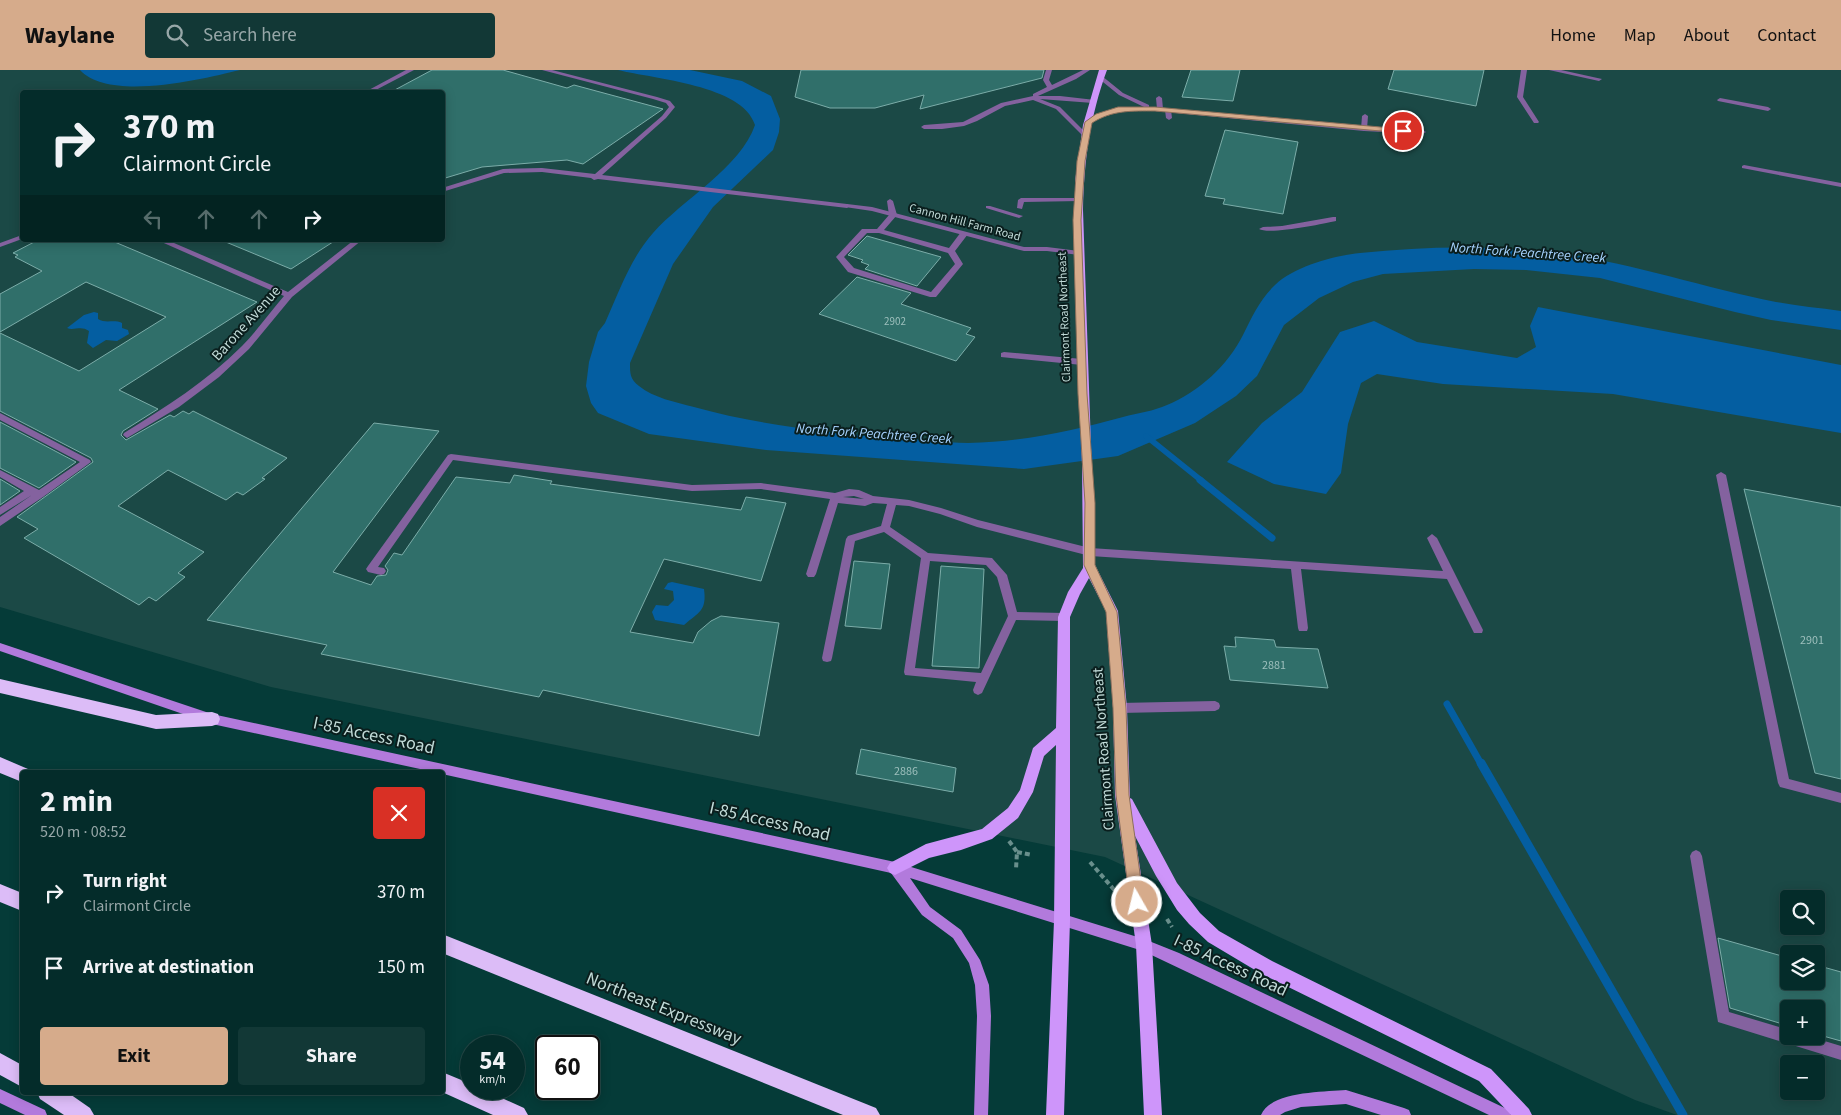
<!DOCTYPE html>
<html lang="en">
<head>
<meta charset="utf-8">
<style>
  :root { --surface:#042c2a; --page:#123836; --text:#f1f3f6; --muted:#97a7a8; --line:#254847; --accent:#d6ab8b }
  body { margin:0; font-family:"Source Sans 3",sans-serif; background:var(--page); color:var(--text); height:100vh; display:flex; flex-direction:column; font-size:19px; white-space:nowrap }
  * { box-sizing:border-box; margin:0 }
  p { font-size:16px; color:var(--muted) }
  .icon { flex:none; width:28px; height:28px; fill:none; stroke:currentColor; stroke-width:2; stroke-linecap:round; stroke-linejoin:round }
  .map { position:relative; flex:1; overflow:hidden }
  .sheet { position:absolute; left:20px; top:700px; width:425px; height:325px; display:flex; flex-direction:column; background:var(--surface); border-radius:5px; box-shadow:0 2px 12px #0003,0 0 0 1px var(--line) }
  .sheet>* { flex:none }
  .guide { position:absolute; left:20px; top:20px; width:425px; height:152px; border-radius:5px; box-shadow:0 2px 12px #0003,0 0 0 1px var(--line); background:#042c2a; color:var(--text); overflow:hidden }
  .fabs { position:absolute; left:1780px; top:820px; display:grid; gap:10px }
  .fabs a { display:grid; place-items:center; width:45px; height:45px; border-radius:5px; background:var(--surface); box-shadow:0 2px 12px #0003,0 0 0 1px var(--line); font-size:25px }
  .speed { position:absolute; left:460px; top:965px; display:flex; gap:10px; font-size:25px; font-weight:700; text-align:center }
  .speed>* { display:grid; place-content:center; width:65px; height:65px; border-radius:50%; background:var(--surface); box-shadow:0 2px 12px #0003,0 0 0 1px var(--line); line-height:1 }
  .speed small { font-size:12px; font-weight:400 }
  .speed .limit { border:2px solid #111; border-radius:8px; background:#fff; color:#111 }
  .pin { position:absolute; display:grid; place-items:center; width:42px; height:42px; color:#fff; margin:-21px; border:2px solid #fff; border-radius:50%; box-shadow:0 1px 5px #0007 }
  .me { position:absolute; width:55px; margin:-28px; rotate:352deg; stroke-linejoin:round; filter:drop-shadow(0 0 4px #0008) }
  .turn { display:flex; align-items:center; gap:18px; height:105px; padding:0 20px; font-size:22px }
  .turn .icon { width:65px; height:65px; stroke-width:2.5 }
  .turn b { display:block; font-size:35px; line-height:42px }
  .lanes { display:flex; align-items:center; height:48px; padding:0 20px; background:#0003; justify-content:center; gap:25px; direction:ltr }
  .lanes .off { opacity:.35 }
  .round { display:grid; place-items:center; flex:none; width:52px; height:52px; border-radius:5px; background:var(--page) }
  .headline { display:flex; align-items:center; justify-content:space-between; height:85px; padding:0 20px }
  h1 { font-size:30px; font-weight:700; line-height:38px }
  .cta { display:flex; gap:10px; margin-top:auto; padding:10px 20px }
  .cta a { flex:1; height:58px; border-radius:5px; background:var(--accent); color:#111; font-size:20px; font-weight:700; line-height:58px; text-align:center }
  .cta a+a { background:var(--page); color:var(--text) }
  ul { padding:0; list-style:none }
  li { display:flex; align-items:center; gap:15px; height:75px; padding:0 20px }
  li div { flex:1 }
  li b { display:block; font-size:19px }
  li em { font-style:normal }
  header { display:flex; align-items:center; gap:30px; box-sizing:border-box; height:70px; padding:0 25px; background:var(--accent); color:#111 }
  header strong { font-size:24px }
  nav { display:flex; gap:28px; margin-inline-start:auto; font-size:18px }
  .search { width:350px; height:45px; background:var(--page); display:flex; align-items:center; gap:12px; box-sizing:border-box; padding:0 18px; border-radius:5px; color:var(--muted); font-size:19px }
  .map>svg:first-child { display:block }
</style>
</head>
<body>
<header>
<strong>Waylane</strong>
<div class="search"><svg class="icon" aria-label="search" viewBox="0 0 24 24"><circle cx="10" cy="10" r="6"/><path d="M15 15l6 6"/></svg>Search here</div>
<nav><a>Home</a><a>Map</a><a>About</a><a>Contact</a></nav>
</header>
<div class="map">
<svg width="1841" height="1045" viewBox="0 0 1841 1045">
  <rect width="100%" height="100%" fill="#053b38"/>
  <path fill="#1b4946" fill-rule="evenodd" d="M0,0H1841V1045H1677L1635,1030L1105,787L271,617L0,537ZM22,22H442V170H22ZM1789,829H1816V856H1789ZM1789,884H1816V911H1789ZM1789,939H1816V966H1789ZM1789,994H1816V1021H1789Z"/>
  <g fill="#045ea1">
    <path d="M80,0H240C203,9 109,32 80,0Z"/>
    <path d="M618,0H690L742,11L771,26L780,49L779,62L773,80L713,137L673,194L630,293C630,304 630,309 639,316C654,328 675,332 694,337C759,355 828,363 895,368C919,369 944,373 968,373C1021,372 1072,361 1123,347C1138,343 1154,341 1167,335C1199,322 1228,295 1243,265C1252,247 1260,229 1275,215C1295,196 1333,186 1360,183C1428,176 1496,175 1564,184C1636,194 1705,218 1776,232C1797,236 1819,238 1841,241V260L1771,250L1735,242L1600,208L1526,200L1474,199L1383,204L1353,212L1319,228L1284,255L1257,306L1236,326L1195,353L1118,386L1024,399L766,380L649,364L598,343L591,333L586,316L589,292L598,262L605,253C619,222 630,189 653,163C682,130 741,97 755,55C743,15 654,9 618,0Z"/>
    <polygon points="1538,237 1841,295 1841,363 1613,324 1443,314 1377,304 1361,313 1348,354 1341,403 1326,424 1274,414 1227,392 1262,353 1302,322 1340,262 1374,251 1417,272 1517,288 1536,277 1530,256"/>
    <path d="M94,242L98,243V249C106,254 114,249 122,253V258L128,260L129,264L117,271L106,270L93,278L87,273L89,261C81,255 74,261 67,258L84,245Z"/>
    <path d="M672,512L704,519C707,541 699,542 684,555L655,550L652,542L656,535L668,536L674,530L673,521L664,519L668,513Z"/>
  </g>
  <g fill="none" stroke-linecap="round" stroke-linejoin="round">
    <polyline stroke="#045ea1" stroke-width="5.5" points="1146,366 1202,411"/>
    <g stroke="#045ea1" stroke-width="7">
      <polyline points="1200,410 1272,468"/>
      <polyline points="1447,634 1481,694"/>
    </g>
    <polyline stroke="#045ea1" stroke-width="9" points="1481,693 1683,1045"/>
  </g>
  <g fill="#306f6a" stroke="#7cada9">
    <polygon points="432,0 503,0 567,18 574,15 663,39 583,94 567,90 506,95 482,97 442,109 442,22 391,22"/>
    <polygon points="801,0 1044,0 1042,8 920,39 924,25 875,38 830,38 795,27"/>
    <polygon points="1191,0 1240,0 1233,31 1182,27"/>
    <polygon points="1394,0 1484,0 1476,36 1388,19"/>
    <polygon points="1225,60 1298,72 1283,144 1223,134 1225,129 1205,126"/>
    <polygon points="867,166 941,187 917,216 865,199 869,195 861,192 863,190 848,185"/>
    <polygon points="38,170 110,170 257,232 119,320 158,339 123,361 121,365 126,370 170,345 174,347 183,341 189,344 193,341 287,388 262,408 265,409 243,425 237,422 226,430 168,400 118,436 204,482 178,503 185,507 156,531 149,527 139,535 24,468 38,459 17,447 93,392 91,388 0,341 0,263 79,301 166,247 86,212 0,262 0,224 42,201 15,187 18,185 13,183"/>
    <polygon points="221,170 336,170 291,199"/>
    <polygon points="857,207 911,223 901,234 971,258 966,264 975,267 956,291 819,244"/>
    <polygon points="0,352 76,392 39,418 0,398"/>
    <polygon points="374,353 439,361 333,502 371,515 377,506 386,505 388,500 385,496 394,483 402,485 456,407 510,413 514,405 552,411 550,414 741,440 746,427 786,433 761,511 664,489 630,562 693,573 698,562 711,551 721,546 779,553 759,666 543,620 539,627 321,584 327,575 207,550"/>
    <polygon points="0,409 20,421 0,435"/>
    <polygon points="1744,419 1841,437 1841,709 1815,703"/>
    <polygon points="854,491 890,494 881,559 845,556"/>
    <polygon points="941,496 984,499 979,598 932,596"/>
    <polygon points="1235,567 1274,570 1276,577 1318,579 1328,618 1230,610 1224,576 1236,577"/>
    <polygon points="861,679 956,698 953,722 856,704"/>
    <polygon points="1718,868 1789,888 1789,911 1816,911 1816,895 1841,902 1841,971 1816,964 1816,939 1789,939 1789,956 1730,938"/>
  </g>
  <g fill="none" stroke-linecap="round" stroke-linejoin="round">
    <g stroke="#698f8c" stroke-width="4" stroke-dasharray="5 3" stroke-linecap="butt">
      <polyline points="1009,771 1017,782 1016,799"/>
      <polyline points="1017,782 1032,785"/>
      <polyline points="1090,792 1116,822"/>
      <polyline points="1167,849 1172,857"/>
    </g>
    <g fill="#84629f" fill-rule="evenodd">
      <polygon points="406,0 414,0 372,22 365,22"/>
      <polygon points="542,0 552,0 657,27 670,31 675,37 666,48 602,105 847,134 850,136 847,138 598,109 594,110 591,108 542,102 504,103 442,122 442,118 503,99 542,98 595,104 662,46 669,37 666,33 653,29"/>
      <polygon points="1046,0 1052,0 1049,10 1052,15 1083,0 1090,0 1076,9 1038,26 1060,26 1095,30 1096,31 1093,33 1040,29 1060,37 1088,65 1088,67 1084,67 1056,39 1033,30 1005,36 977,51 964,56 942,59 924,59 921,57 924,55 963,52 1001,33 1033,26 1033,24 1047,17 1043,10"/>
      <polygon points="1521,0 1527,0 1523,27 1539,52 1538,53 1534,53 1517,27"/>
      <polygon points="1549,0 1561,0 1602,9 1599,11"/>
      <polygon points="1159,26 1162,28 1163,39 1160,41 1157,39 1156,28"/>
      <polygon points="1720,28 1768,37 1771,39 1768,41 1718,31 1717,30"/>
      <polygon points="1168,38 1171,40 1172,48 1169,50 1166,48 1165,40"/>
      <polygon points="1365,44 1368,46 1367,59 1364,61 1361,59 1362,46"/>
      <polygon points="1744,95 1841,113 1841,117 1742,98 1742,96"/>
      <polygon points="1078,128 1080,129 1080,131 1024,132 1022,139 1017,138 1018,130 1021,128"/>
      <path d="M890,129L893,131L897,145L884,160L949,178L961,162L968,164L955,181L963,194L936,227H930L848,202L836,187L862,159H877L889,145L887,131ZM867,163H879L948,183L955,194L931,222L854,198L844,187Z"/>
      <polygon points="986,136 990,136 1023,146 1019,148 986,138"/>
      <path d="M1333,147H1336V151C1322,154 1269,165 1259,159L1263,157L1282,156Z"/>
      <polygon points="22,165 22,169 0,177 0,173"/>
      <path d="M157,170H167L288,222L354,170H362L292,227L249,279L219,307L179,337L127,368L123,365L124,363C166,337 207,311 242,276C257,261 270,242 284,226Z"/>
      <polygon points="1004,282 1082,289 1086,292 1082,295 1001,287 1001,283"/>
      <polygon points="0,343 90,390 91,392 43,427 0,456 0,447 32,425 0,445 0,437 24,421 0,407 0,400 39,420 80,392 0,350"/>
      <path d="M451,384L692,415L761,413L835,423L849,419L859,420L873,426L909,430L941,438L978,450L1090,478L1443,501L1427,468L1432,464L1437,468L1483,560L1482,563H1474L1447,509L1301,499L1308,558L1307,561H1299L1298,558L1291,499L1090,486L977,457L940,444L909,436L896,435L890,457L928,483L992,488L1007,505L1017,542L1064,543L1068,544L1069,547L1068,550L1064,551L1016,550L982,623L978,625L974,623L973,620L976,612L905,605L904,602L921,488L884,462L855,471L832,588L831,591L827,592L823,591L822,588L846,469L848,466L881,456L887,434L873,433L865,436L838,433L816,504L814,507H808L806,504L830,429L761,419L692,421L453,390L378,497L384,498L386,501L384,504L381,505L368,502L366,499L368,496L448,385ZM854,426L864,429L843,427ZM930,491L986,495L997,507L1008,546L981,603L915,598Z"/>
      <polygon points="1721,402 1726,405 1789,709 1841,723 1841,733 1784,718 1780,717 1778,713 1716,405"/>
      <polygon points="1215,631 1219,633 1220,636 1219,639 1215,641 1120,643 1116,641 1115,638 1116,635 1120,633"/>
      <polygon points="1696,780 1700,782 1702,786 1729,942 1789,960 1789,966 1808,966 1841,976 1841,990 1718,952 1690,786 1692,782"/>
    </g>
    <g fill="#84629f" fill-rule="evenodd">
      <path d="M1098,6H1102L1123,23L1149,35V37L1364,57L1423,60L1426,62L1423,64L1364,61L1155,41H1118L1101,46L1088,54L1086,53V51C1106,38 1121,37 1144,37L1119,25L1098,8Z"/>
      <polygon points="847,134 872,137 1024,177 1047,177 1079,181 1083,183 1079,185 1047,181 1024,181 872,141 845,137 845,135"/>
    </g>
    <g fill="#b27adc" fill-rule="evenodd">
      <polygon points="0,573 212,644 895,792 1144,869 1179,883 1509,1040 1511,1045 1489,1045 1143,881 910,808 930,837 961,860 980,890 989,915 991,946 988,1045 974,1045 977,946 975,915 969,893 953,868 922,845 891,803 442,704 442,702 434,702 212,654 0,581"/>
      <polygon points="0,1019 45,1040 47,1045 25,1045 0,1033"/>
      <path d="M1346,1020L1404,1038L1409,1040L1411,1045H1381L1346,1034L1301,1037L1285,1042L1280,1045H1261C1271,1021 1324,1022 1346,1020Z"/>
    </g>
    <path fill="#ce95fa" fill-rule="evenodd" d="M1099,0H1107C1090,46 1084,91 1083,140L1095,495L1118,541L1127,638L1130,728L1132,729L1177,813L1200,843L1219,861L1272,891L1491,999L1529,1039L1532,1045H1511L1479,1011L1260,903L1208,872L1189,854L1177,840L1156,806L1135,766L1152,875L1162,1045H1144L1136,875L1115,725L1113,638L1106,541L1089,508L1080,524L1070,547V851L1064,1045H1046L1054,851L1056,675L1044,686L1033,722L1018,748L992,769L961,780L929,788L895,805L890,803L887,798L890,793L926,774L982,759L1008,738L1020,720L1033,678L1056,658L1058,547L1068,522L1083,498L1082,394L1075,197V111L1083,55Z"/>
    <g fill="#dcbcf7" fill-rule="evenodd">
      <polygon points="0,609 156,645 212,642 218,644 220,649 218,654 212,656 156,659 0,623"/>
      <polygon points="0,687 28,699 30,702 22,702 22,712 0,703"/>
      <polygon points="0,814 22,823 22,841 0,832"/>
      <polygon points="442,864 876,1038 880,1045 843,1045 442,883"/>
      <polygon points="0,983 22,995 22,1017 0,1005"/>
      <polygon points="442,1002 471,1014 471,1019 482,1019 524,1038 528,1045 493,1045 442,1022"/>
      <polygon points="37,1022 67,1022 90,1038 94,1045 64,1045 40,1029"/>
    </g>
  </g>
  <path fill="#d6ab8b" stroke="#8b6f5a" d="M1118,37H1155L1403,59L1407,61L1403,63L1155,41C1132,41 1112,40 1092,53L1085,91L1081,150L1087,324L1095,433V495L1117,542L1126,638L1129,725L1144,832L1142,837L1137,839L1132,837L1130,832L1116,725L1113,638L1106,542L1084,495L1085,433L1078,324L1073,150L1077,91L1085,52L1096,44Z"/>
  <g text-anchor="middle" stroke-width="4" stroke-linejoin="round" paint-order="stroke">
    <g font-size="11" fill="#9dbfbc">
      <text x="895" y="255">2902</text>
    </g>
    <g font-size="12" fill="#c1dad7" stroke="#0a1e1d">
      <text transform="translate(965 152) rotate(15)" y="4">Cannon Hill Farm Road</text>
      <text transform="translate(1064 247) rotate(-92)" y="4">Clairmont Road Northeast</text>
    </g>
    <g font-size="12" fill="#9dbfbc">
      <text x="1812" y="574">2901</text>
      <text x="1274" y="599">2881</text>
      <text x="906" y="705">2886</text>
    </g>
    <g font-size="14" font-style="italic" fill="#a7d3ff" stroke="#0a1e1d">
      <text transform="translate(1528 182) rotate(4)" y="5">North Fork Peachtree Creek</text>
      <text transform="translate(874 363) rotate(4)" y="5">North Fork Peachtree Creek</text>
    </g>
    <g font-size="15" fill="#c1dad7" stroke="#0a1e1d">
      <text transform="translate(246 253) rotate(-48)" y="5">Barone Avenue</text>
      <text transform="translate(1103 679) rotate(-94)" y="5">Clairmont Road Northeast</text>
    </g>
    <g font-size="18" fill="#c1dad7" stroke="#0a1e1d">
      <text transform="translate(374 665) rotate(12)" y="6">I-85 Access Road</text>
      <text transform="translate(770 751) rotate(13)" y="6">I-85 Access Road</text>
      <text transform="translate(1231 895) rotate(25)" y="6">I-85 Access Road</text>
      <text transform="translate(664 938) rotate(22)" y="6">Northeast Expressway</text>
    </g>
  </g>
</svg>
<div class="fabs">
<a><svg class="icon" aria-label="search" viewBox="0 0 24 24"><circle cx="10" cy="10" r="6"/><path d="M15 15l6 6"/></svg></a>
<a><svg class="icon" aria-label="layers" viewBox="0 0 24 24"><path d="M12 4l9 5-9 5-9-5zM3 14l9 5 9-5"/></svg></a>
<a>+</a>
<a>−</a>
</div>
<div class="speed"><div>54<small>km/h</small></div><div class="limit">60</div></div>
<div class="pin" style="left:1403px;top:61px;background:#d93025"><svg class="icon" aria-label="arrive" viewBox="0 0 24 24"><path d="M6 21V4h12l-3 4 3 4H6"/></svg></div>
<svg class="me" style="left:1137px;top:832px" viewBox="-20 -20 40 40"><circle r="17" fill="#d6ab8b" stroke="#fff" stroke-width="3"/><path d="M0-11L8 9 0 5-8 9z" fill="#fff"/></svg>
<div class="guide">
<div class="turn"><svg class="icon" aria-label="right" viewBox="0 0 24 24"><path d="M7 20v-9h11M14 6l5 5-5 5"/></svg><div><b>370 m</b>Clairmont Circle</div></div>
<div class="lanes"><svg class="icon off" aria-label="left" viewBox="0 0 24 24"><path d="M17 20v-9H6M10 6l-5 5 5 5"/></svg><svg class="icon off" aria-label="ahead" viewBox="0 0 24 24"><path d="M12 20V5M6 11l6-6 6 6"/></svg><svg class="icon off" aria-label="ahead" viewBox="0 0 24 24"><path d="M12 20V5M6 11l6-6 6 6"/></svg><svg class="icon" aria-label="right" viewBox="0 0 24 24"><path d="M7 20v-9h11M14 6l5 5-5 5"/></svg></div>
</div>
<section class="sheet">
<div class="headline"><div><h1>2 min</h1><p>520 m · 08:52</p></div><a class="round" style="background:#d93025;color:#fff"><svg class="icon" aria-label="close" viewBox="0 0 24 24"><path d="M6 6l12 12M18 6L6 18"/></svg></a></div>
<ul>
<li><svg class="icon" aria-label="right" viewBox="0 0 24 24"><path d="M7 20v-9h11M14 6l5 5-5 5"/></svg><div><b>Turn right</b><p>Clairmont Circle</p></div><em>370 m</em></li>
<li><svg class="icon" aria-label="arrive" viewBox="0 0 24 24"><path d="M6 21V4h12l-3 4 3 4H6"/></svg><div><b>Arrive at destination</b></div><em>150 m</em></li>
</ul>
<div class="cta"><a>Exit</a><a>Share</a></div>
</section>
</div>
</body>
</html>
